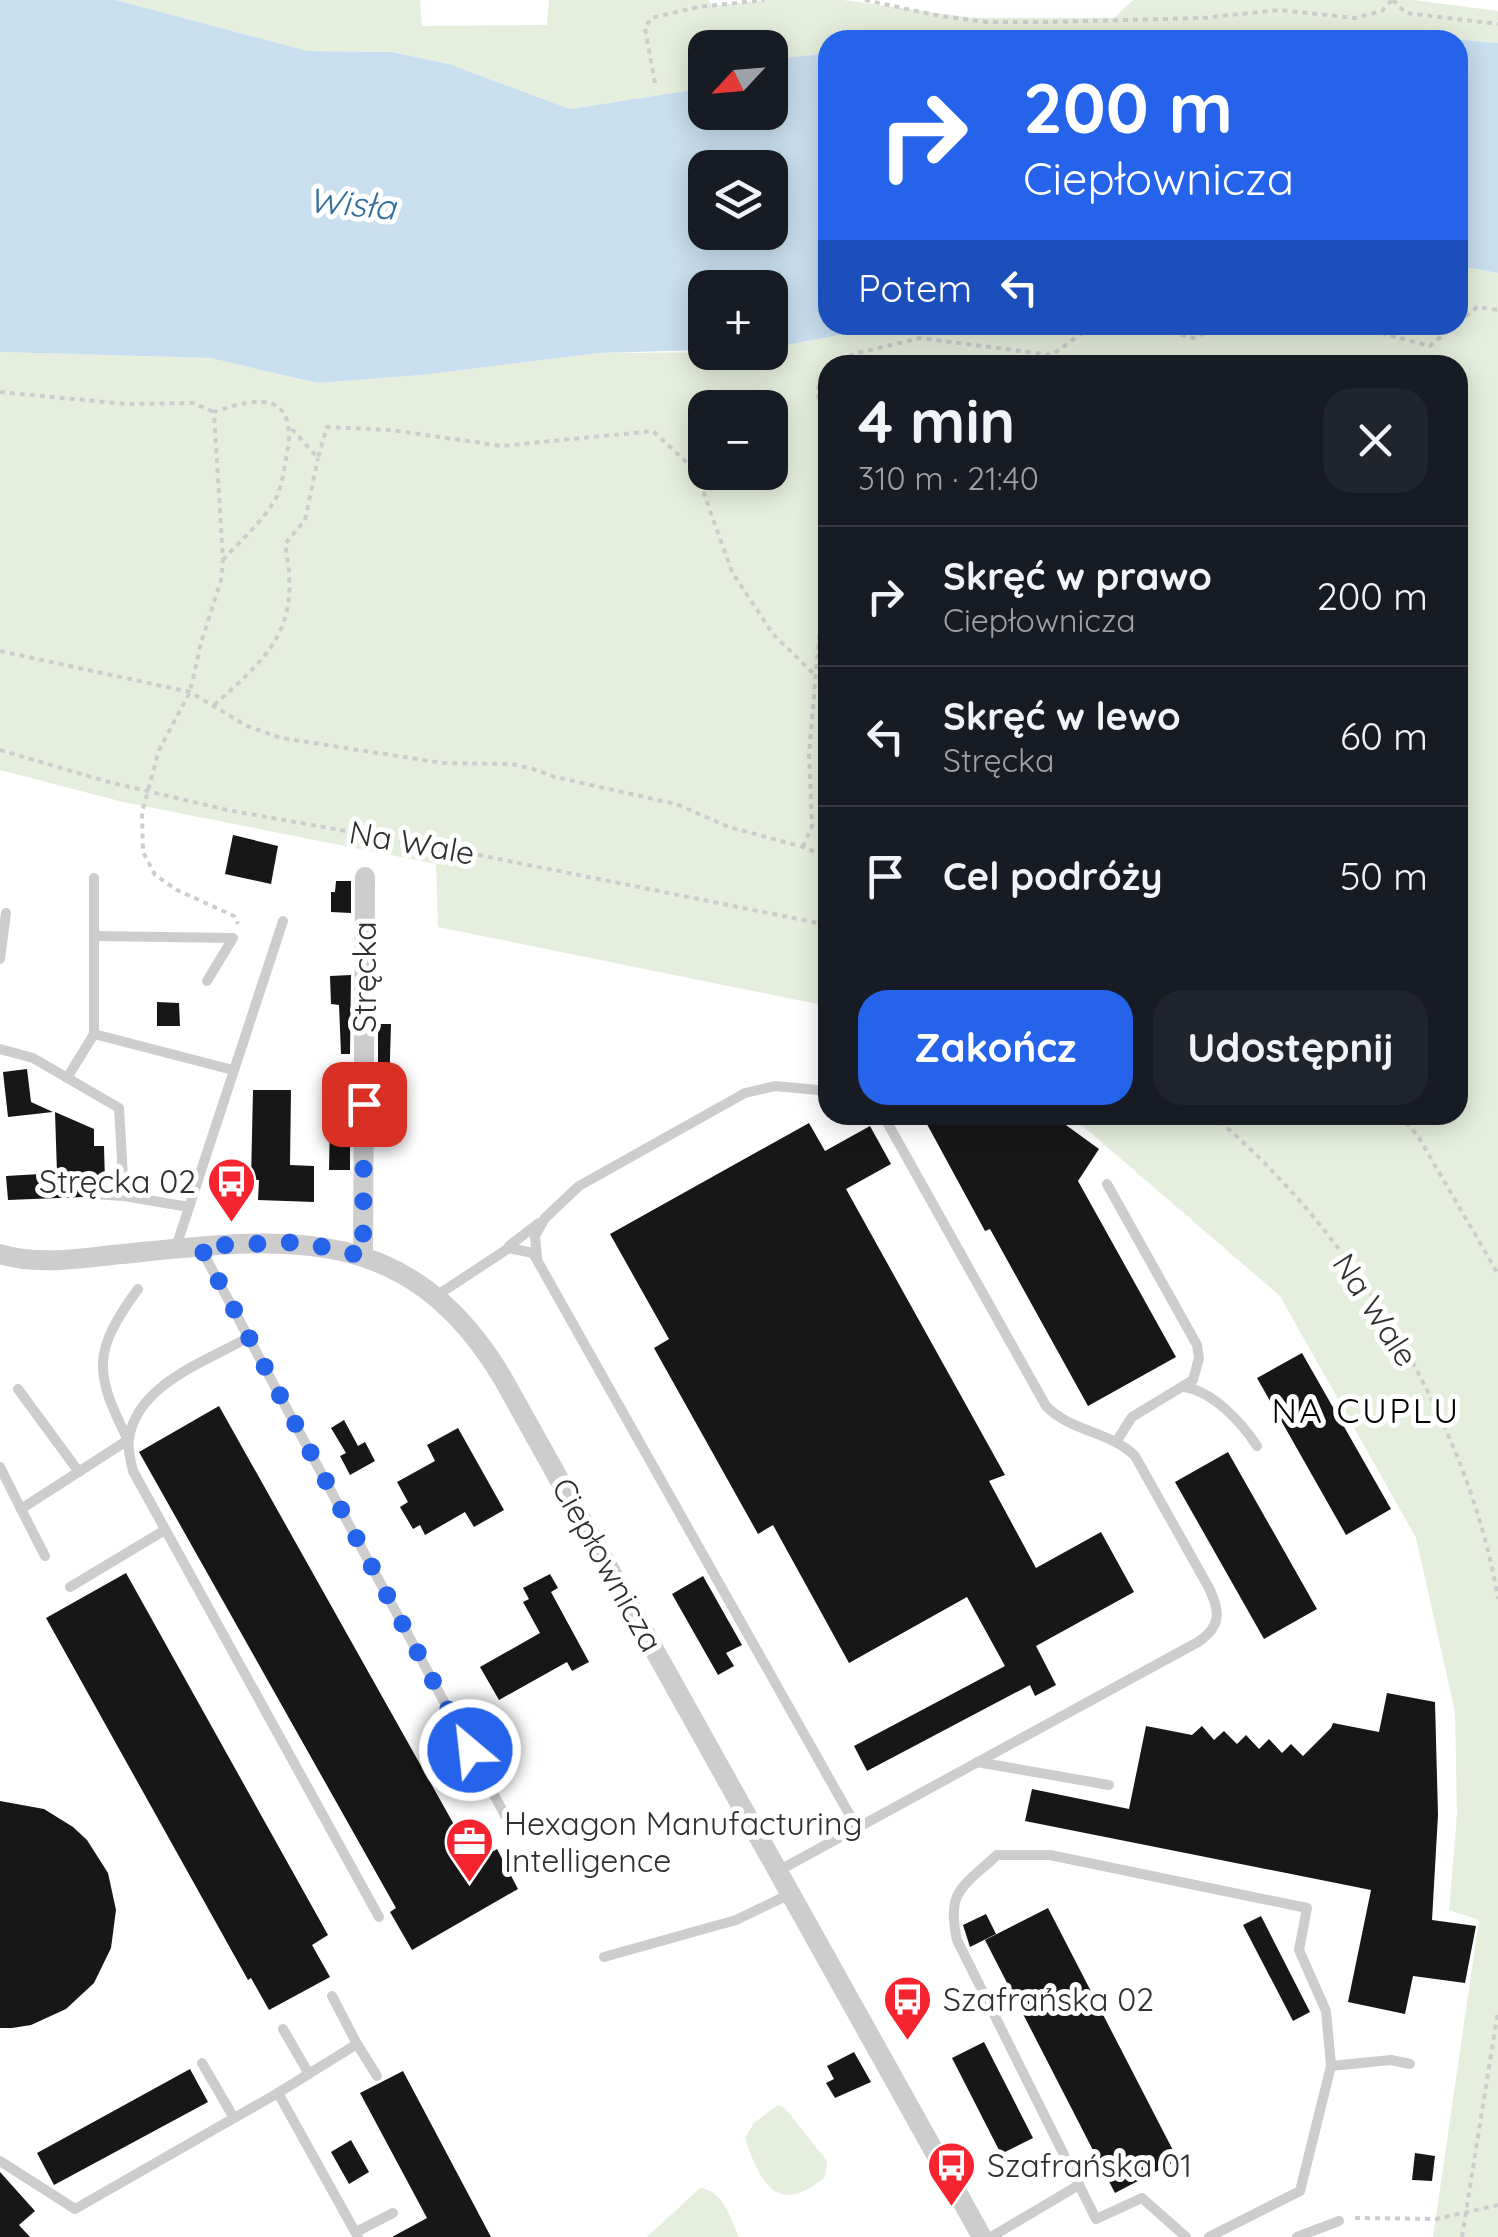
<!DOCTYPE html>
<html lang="pl">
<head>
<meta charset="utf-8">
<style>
  :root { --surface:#171b24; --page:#20242c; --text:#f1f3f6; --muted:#9ea1a6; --line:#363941; --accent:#2563eb }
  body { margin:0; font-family:Quicksand,sans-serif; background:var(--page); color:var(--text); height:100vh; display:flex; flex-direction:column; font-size:38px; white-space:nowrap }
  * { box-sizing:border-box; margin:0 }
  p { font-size:32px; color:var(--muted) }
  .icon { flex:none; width:55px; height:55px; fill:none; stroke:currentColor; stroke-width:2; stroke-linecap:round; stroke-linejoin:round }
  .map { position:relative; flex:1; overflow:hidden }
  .drawer { position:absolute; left:818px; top:355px; width:650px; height:770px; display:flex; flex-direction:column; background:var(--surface); border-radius:30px; box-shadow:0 5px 25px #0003 }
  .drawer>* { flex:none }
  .banner { position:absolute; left:818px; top:30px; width:650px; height:305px; border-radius:30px; box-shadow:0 5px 25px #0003; background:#2563eb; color:#fff; overflow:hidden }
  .needle { width:65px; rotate:244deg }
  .buttons { position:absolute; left:688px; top:30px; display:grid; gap:20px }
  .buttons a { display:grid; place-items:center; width:100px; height:100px; border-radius:20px; background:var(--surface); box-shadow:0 5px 25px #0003; font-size:50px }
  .pin { position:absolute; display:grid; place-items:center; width:85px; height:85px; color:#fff; margin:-42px; border-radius:20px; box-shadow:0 5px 15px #0006 }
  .me { position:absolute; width:110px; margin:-55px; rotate:332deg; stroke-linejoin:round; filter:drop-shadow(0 0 8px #0008) }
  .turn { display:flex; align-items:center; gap:35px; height:210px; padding:0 40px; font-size:45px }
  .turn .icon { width:130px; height:130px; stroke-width:2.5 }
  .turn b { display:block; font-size:70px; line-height:85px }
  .then { display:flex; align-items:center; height:95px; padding:0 40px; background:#0003; gap:20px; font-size:38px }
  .round { display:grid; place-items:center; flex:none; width:105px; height:105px; border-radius:30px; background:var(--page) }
  .overview { display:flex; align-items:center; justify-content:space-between; height:170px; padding:0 40px }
  h1 { font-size:60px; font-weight:800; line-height:75px }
  .button { display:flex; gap:20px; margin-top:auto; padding:20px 40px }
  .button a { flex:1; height:115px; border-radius:30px; background:var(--accent); color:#fff; font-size:40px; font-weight:800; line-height:115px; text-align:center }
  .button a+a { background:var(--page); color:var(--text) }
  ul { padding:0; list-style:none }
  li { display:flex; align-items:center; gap:30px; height:140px; padding:0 40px; border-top:2px solid var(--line) }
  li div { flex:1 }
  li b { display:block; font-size:38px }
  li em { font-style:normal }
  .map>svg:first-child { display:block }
</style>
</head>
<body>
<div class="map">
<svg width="1498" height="2237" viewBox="0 0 1498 2237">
  <rect width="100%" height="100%" fill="#fff"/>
  <g fill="#e6efdd" fill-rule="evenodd">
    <polygon points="116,0 420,0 422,26 547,25 549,0 708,0 713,6 764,0 843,0 973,18 1114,18 1133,0 1413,0 1498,11 1498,43 1378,32 1256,40 828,40 827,53 770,60 770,48 705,48 705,83 699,89 570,109 449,64 392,52 308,51"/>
    <path d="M1458,266L1498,273V2237H1433L1479,1920L1449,1910L1457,1814L1455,1712L1416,1538L1280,1296L1070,1115H1458V365H828L827,1006L438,927L436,864L123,802L0,770V352L210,358L317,383L422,375L600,353L770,352V348L893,325H1458ZM705,408H770V472H705Z"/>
    <path d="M778,2105L785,2108L827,2161L825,2177C777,2217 760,2183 745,2138L754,2123Z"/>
    <path d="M700,2188C723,2190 730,2218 739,2237H647Z"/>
  </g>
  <g fill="#c8dff0" fill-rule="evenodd">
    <path d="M0,0H116L308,51L392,52L449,64L570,109L698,89L705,83V112H770V60L827,53L828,325H893L770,348V288H705V350L600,353L422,375L317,383L210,358L0,352ZM705,168H770V232H705Z"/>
    <polygon points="1378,32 1498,43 1498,273 1458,266 1458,40 1256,40"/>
  </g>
  <g fill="#171717">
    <polygon points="233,835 278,846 271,884 225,874"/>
    <polygon points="336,881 351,881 351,913 331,912 331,892 335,892"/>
    <polygon points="351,975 350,1054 341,1054 339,1005 331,1004 330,976"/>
    <polygon points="157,1002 179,1003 180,1026 157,1026"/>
    <polygon points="378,1024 391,1024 389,1092 378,1092"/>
    <polygon points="27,1069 31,1102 53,1112 8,1117 3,1072"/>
    <polygon points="253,1090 291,1090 290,1165 314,1166 314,1202 258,1200 259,1180 251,1180"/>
    <polygon points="55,1112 94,1129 94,1146 104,1146 105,1182 83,1182 83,1197 8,1200 6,1176 57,1173"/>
    <polygon points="922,1115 1052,1115 1099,1149 1078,1181 1176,1357 1088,1406 990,1229 985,1231"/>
    <polygon points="330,1117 350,1118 350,1170 329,1170"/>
    <polygon points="809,1123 825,1151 870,1126 891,1164 846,1189 1005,1475 989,1481 1036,1568 1101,1532 1134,1592 1036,1646 1056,1685 1035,1696 1030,1685 867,1771 854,1746 1005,1666 967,1597 849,1663 773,1525 758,1534 654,1348 669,1339 610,1234"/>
    <polygon points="1302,1353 1391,1509 1346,1535 1257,1378"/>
    <polygon points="219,1406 475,1862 497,1849 518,1889 412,1950 390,1912 396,1908 139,1452"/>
    <polygon points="344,1420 358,1446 365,1442 375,1461 350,1475 340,1456 346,1453 331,1428"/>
    <polygon points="458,1428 504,1510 474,1527 465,1512 425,1535 420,1525 413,1529 400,1507 408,1502 397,1482 435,1461 427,1445"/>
    <polygon points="1228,1452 1317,1609 1264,1639 1175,1482"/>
    <polygon points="126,1573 328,1935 312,1945 330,1977 269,2010 251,1978 248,1980 46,1618"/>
    <polygon points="550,1574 558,1588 551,1592 589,1662 572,1671 567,1662 499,1700 480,1667 540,1633 523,1602 529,1599 523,1588"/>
    <polygon points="703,1576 742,1645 726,1653 734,1666 718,1675 672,1594"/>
    <polygon points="1387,1693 1435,1702 1438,1815 1432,1920 1476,1926 1465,1983 1413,1976 1405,2014 1348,2002 1371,1890 1025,1821 1032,1789 1129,1809 1146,1726 1192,1735 1202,1726 1214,1740 1224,1731 1237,1744 1246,1735 1259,1749 1269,1739 1282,1753 1291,1744 1303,1756 1331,1728 1333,1723 1379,1732"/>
    <polygon points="0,1801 44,1809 73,1827 87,1840 108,1873 116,1910 111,1948 94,1983 66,2009 31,2025 12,2028 0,2028"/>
    <polygon points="1048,1908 1178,2160 1115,2193 985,1940"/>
    <polygon points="986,1914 996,1934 970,1947 963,1925"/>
    <polygon points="1261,1916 1310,2012 1293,2021 1243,1925"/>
    <polygon points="984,2042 1033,2138 1001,2154 952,2058"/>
    <polygon points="854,2052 871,2082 835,2098 826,2083 834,2079 827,2066"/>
    <polygon points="190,2069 208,2102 54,2185 37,2153"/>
    <polygon points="403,2071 491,2237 392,2237 427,2218 360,2093"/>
    <polygon points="351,2140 369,2172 349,2184 331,2152"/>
    <polygon points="1415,2153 1435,2156 1432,2181 1412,2180"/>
    <polygon points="0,2172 35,2211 19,2225 30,2237 0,2237"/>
  </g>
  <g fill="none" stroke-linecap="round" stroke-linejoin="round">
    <g stroke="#cdcdcd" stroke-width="4" stroke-dasharray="5 5" stroke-linecap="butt">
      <polyline points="865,0 940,16 987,22 1047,22 1202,18 1279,10 1355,18 1382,11 1392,0"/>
      <polyline points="1393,0 1406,13 1498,24"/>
      <polyline points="655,83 645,28 651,18 698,7 764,0"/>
      <polyline points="1458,323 1477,307 1498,310"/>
      <polyline points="1142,325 1193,338 1223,325"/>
      <polyline points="1352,325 1430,346 1455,325"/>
      <polyline points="831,365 854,354 920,338 1052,355 1093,325"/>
      <polyline points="828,367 817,390 828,448"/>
      <polyline points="0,392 126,404 193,403 214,412"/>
      <polyline points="292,429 318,458 327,427 391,430 502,446 653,431 696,471 732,572 773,634 816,676"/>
      <path d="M223,560C240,541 262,522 275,500C282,487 284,469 287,454C298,392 259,396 214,412L223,560L221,580L201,643L190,692L159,750L148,791L142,812L143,852L155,875L177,890L234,916L238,924"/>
      <polyline points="0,651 190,692 247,726 281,738 443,763 512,764 533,769 555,777 676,804 729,827 803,847 828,857"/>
      <path d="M214,705C273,653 301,627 285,544L305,520L318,458"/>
      <polyline points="0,750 105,781 227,810 454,850 828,925"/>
      <polyline points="803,847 812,826 809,754 828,535"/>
      <path d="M1212,1115C1349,1228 1469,1422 1498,1599"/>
      <polyline points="1399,1115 1418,1136 1498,1274"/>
      <polyline points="1224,1123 1237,1115"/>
      <polyline points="1355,2218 1436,2219 1498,2205"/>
      <polyline points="1462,2237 1498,2011"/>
    </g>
    <g stroke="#cdcdcd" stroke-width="10">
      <polyline points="94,878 94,1034"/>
      <polyline points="94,936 233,938 207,981"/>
      <polyline points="0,959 6,913"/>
      <polyline points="0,1049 33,1058 119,1108 124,1196 189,1207"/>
      <polyline points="67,1078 94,1034 233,1070"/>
      <polyline points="1107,1184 1197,1345 1199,1358 1193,1380 1132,1417 1116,1442"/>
      <polyline points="91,1194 124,1196"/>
      <polyline points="509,1246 539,1223"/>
      <polyline points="176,1247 283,921"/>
      <polyline points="200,1247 507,1819"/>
      <polyline points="537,1258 535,1236 545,1218 579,1186 745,1093 775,1086 828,1091"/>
      <polyline points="436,1296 509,1248 533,1253 857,1828"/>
      <path d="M249,1337C207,1361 135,1385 129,1440C127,1449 131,1461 133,1471L379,1917"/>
      <path d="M1184,1387C1213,1391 1242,1423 1257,1446"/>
      <polyline points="18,1389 79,1472"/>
      <polyline points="0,1467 21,1509"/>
      <path d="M45,1556L21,1509L128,1440C94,1372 92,1352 138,1289"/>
      <polyline points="70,1587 165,1530"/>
      <polyline points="977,1762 1109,1785"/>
      <path d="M778,1871L1198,1642C1222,1626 1220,1611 1209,1588L1135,1456C1110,1431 1071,1432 1046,1406L883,1115"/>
      <polyline points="604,1957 736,1920 790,1894"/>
      <polyline points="332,1996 357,2044"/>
      <polyline points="283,2029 309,2074"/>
      <polyline points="202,2063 234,2118"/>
      <polyline points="1331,2066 1391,2060 1410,2064"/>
      <polyline points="278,2093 357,2044 377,2076"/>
      <polyline points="0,2161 75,2209 278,2093 358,2237"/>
      <polyline points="356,2232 393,2213"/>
      <polyline points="991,2237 1079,2185"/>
      <path d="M1186,2237L1142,2198L1096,2219L957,1940C946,1890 963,1887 997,1855H1050L1307,1908L1299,1950L1326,2011L1331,2066L1300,2191L1209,2237"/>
      <polyline points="1297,2237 1339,2221"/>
    </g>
    <g stroke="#cdcdcd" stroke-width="20">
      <path d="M0,1254C40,1266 82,1258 122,1254C282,1238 406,1218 502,1377L982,2237"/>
      <polyline points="363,1256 365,877"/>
    </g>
  </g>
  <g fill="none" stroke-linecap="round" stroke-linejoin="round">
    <polyline stroke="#2563eb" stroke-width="18" stroke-dasharray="0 32.4" points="364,1104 363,1256 302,1242 200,1246 470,1750"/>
  </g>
  <defs>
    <symbol id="bus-pin" viewBox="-11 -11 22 30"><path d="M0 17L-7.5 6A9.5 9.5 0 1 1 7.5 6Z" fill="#f6242e" stroke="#fff"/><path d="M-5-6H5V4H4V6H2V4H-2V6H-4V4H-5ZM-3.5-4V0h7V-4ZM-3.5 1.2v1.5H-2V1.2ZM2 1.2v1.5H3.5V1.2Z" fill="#fff"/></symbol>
    <symbol id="office-pin" viewBox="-11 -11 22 30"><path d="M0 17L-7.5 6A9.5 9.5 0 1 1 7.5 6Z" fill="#f6242e" stroke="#fff"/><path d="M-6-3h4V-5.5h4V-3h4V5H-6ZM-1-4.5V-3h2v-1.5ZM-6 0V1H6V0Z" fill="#fff"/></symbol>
  </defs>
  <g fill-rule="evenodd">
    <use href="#bus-pin" x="204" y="1154" width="55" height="75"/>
    <use href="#office-pin" x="442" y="1814" width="55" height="75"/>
    <use href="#bus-pin" x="880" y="1972" width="55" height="75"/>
    <use href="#bus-pin" x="924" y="2138" width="55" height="75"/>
  </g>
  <g text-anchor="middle" stroke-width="10" stroke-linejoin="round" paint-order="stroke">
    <g font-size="32" fill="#303030" stroke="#fff">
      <text transform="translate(412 843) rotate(10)" y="11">Na Wale</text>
      <text transform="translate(365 977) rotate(-90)" y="11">Stręcka</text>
      <text transform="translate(1375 1310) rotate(57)" y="11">Na Wale</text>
      <text transform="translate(607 1565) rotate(61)" y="11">Ciepłownicza</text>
    </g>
    <g font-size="32" fill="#303030" stroke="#fff" text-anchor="start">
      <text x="196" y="1193" text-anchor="end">Stręcka 02</text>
      <text x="504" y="1835">Hexagon Manufacturing<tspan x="504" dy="37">Intelligence</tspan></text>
      <text x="943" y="2011">Szafrańska 02</text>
      <text x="987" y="2177">Szafrańska 01</text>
    </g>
    <g font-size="35" font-style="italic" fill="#35719c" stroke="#fff">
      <text transform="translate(352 204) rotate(5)" y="12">Wisła</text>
    </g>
    <g font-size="35" letter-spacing="2.5" fill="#000" stroke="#fff">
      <text x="1366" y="1423">NA CUPLU</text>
    </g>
  </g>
</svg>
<div class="buttons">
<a><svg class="needle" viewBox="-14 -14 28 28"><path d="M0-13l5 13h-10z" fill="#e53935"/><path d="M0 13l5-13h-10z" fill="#9ea1a6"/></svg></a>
<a><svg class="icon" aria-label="layers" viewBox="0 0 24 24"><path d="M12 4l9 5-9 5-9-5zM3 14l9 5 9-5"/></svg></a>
<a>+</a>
<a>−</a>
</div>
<div class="pin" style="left:364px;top:1104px;background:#d93025"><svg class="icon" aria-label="arrive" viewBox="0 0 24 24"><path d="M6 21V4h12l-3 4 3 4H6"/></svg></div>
<svg class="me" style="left:470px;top:1750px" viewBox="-20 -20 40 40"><circle r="17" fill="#2563eb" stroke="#fff" stroke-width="3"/><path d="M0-11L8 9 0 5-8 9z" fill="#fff"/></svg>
<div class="banner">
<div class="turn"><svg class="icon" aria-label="right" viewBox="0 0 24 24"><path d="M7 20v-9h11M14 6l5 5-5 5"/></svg><div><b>200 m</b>Ciepłownicza</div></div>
<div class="then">Potem<svg class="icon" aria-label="left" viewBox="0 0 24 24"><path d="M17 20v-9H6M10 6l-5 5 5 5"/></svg></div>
</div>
<section class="drawer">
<div class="overview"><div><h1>4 min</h1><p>310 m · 21:40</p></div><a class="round"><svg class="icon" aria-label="close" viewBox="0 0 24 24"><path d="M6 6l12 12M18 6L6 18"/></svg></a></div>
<ul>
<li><svg class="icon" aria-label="right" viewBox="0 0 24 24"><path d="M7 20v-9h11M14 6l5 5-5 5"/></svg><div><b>Skręć w prawo</b><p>Ciepłownicza</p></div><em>200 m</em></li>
<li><svg class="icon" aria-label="left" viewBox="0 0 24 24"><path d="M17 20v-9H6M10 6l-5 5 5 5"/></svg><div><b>Skręć w lewo</b><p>Stręcka</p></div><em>60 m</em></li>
<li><svg class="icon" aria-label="arrive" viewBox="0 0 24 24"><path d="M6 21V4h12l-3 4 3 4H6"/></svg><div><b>Cel podróży</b></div><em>50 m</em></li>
</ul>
<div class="button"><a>Zakończ</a><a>Udostępnij</a></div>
</section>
</div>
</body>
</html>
